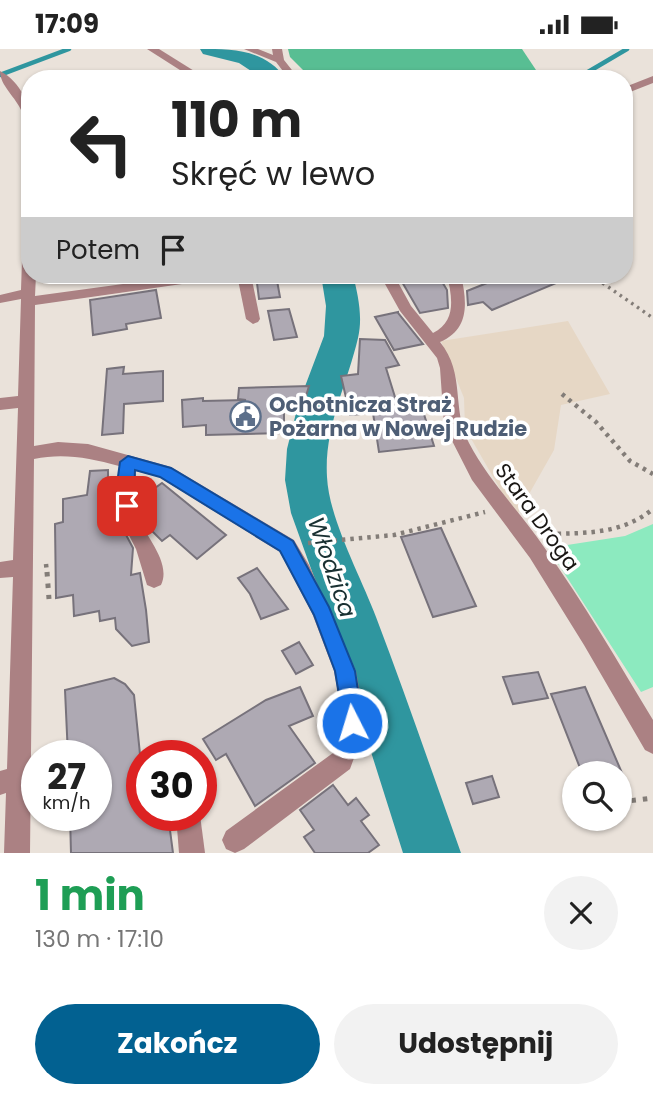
<!DOCTYPE html>
<html lang="pl">
<head>
<meta charset="utf-8">
<style>
  :root { --surface:#fff; --page:#f2f2f2; --text:#222; --muted:#767676; --accent:#026191 }
  body { margin:0; font-family:Poppins,sans-serif; background:var(--page); color:var(--text); height:100vh; display:flex; flex-direction:column; font-size:26px; white-space:nowrap }
  * { box-sizing:border-box; margin:0 }
  p { font-size:23px; color:var(--muted) }
  .icon { flex:none; width:38px; height:38px; fill:none; stroke:currentColor; stroke-width:2; stroke-linecap:round; stroke-linejoin:round }
  .map { position:relative; height:804px; overflow:hidden }
  .side { display:flex; flex-direction:column; background:var(--surface); flex:1 }
  .side>* { flex:none }
  .banner { position:absolute; left:21px; top:21px; width:612px; height:214px; border-radius:28px; box-shadow:0 2px 5px #0004; background:#fff; color:var(--text); overflow:hidden }
  .fabs { position:absolute; left:562px; top:712px; display:grid; gap:14px }
  .fabs a { display:grid; place-items:center; width:70px; height:70px; border-radius:50%; background:var(--surface); box-shadow:0 2px 5px #0004; font-size:35px }
  .speed { position:absolute; left:21px; top:691px; display:flex; gap:14px; font-size:35px; font-weight:700; text-align:center }
  .speed>* { display:grid; place-content:center; width:91px; height:91px; border-radius:50%; background:var(--surface); box-shadow:0 2px 5px #0004; line-height:1 }
  .speed small { font-size:18px; font-weight:400 }
  .speed .limit { border:10px solid #d22; background:#fff; color:#111 }
  .pin { position:absolute; display:grid; place-items:center; width:60px; height:60px; color:#fff; margin:-30px; border-radius:14px; box-shadow:0 4px 10px #0006 }
  .me { position:absolute; width:77px; margin:-38px; rotate:355deg; stroke-linejoin:round; filter:drop-shadow(0 0 5px #0008) }
  .turn { display:flex; align-items:center; gap:24px; height:147px; padding:0 35px; font-size:32px }
  .turn .icon { width:91px; height:91px; stroke-width:2.5 }
  .turn b { display:block; font-size:49px; line-height:60px }
  .then { display:flex; align-items:center; height:66px; padding:0 35px; background:#0003; gap:14px; font-size:26px }
  .round { display:grid; place-items:center; flex:none; width:74px; height:74px; border-radius:37px; background:var(--page) }
  .head { display:flex; align-items:center; justify-content:space-between; height:119px; padding:0 35px }
  h1 { font-size:42px; font-weight:700; line-height:52px; color:#1e9e55 }
  .action { display:flex; gap:14px; margin-top:auto; padding:14px 35px }
  .action a { flex:1; height:80px; border-radius:42px; background:var(--accent); color:#fff; font-size:28px; font-weight:700; line-height:80px; text-align:center }
  .action a+a { background:var(--page); color:var(--text) }
  .status { display:flex; justify-content:space-between; align-items:center; height:49px; padding:0 35px; background:var(--surface); direction:ltr }
  .status svg { height:19px; fill:currentColor }
  .map>svg:first-child { display:block }
</style>
</head>
<body>
<div class="status"><b>17:09</b><svg viewBox="0 0 49 12"><path d="M0 12V9h3v3zM5 12V6h3v6zM10 12V3h3v9zM15 12V0h3v12zM26 1h20v11H26zM47 4h2v5h-2z"/></svg></div>
<div class="map">
<svg width="653" height="804" viewBox="0 0 653 804">
  <rect width="100%" height="100%" fill="#eae2da"/>
  <polygon fill="#e6d7c5" points="568,272 610,345 561,356 554,401 516,468 465,379 464,349 441,292"/>
  <polygon fill="#8ceabf" points="653,475 653,638 641,643 548,499 625,487"/>
  <polygon fill="#58be93" points="288,0 522,0 542,30 312,30 290,8"/>
  <g fill="none" stroke-linecap="round" stroke-linejoin="round">
    <g stroke="#2f969f" stroke-width="4.5">
      <polyline points="0,26 69,0"/>
      <polyline points="576,30 627,0"/>
    </g>
    <g fill="#2f969f" fill-rule="evenodd">
      <path d="M200,0C233,0 265,0 286,30H263L239,14L203,5Z"/>
      <path d="M321,226H353C358,246 363,268 358,289C347,336 324,378 327,428C329,470 361,528 376,568C406,647 433,726 461,804H403L328,567L291,464L285,431L287,400L298,356L324,287L326,257Z"/>
    </g>
  </g>
  <g fill="#aea9b3" stroke="#77727b" stroke-width="2">
    <polygon points="256,226 276,226 280,248 259,250"/>
    <polygon points="398,226 438,226 447,241 448,259 420,264"/>
    <polygon points="507,226 575,226 492,261 483,253 468,256 467,242"/>
    <polygon points="156,241 161,269 126,275 127,280 93,286 90,251"/>
    <polygon points="289,260 297,288 274,291 268,262"/>
    <polygon points="398,263 398,264 423,295 394,301 375,268"/>
    <polygon points="360,290 385,291 399,316 386,319 399,361 422,359 434,397 379,403 373,364 350,366 341,327 358,325"/>
    <polygon points="124,318 123,325 163,322 163,352 124,355 123,384 102,386 107,320"/>
    <polygon points="309,337 303,357 284,355 284,384 206,386 206,376 183,378 182,351 203,349 203,352 246,351 238,350 239,339"/>
    <polygon points="108,421 108,473 116,467 133,499 131,526 140,524 146,561 149,593 132,597 116,580 115,569 100,572 99,562 74,567 73,546 56,549 55,475 63,473 63,450 87,446 90,422"/>
    <polygon points="162,434 226,486 197,510 170,486 162,492 143,473 137,452"/>
    <polygon points="441,479 476,557 433,568 401,488"/>
    <polygon points="257,519 288,560 261,570 250,545 238,529"/>
    <polygon points="299,593 313,616 296,625 282,602"/>
    <polygon points="538,623 548,649 513,655 503,628"/>
    <polygon points="114,629 125,635 134,646 142,725 142,766 168,766 173,804 71,804 70,766 96,766 96,707 68,707 65,641"/>
    <polygon points="300,638 313,667 289,677 315,714 255,757 226,705 216,711 203,690 266,651"/>
    <polygon points="585,638 622,724 582,724 551,645"/>
    <polygon points="492,727 499,748 473,755 466,734"/>
    <polygon points="333,736 348,756 356,749 369,766 361,772 379,796 368,804 315,804 304,788 314,781 300,761"/>
  </g>
  <g fill="none" stroke-linecap="round" stroke-linejoin="round">
    <polyline stroke="#837d78" stroke-width="3.5" stroke-dasharray="2.5 4.5" stroke-linecap="butt" points="591,226 653,269"/>
    <g stroke="#837d78" stroke-width="4.5" stroke-dasharray="3.5 5" stroke-linecap="butt">
      <polyline points="562,345 596,373 630,412 653,425"/>
      <path d="M549,485C587,484 622,485 653,460"/>
      <polyline points="308,494 394,486 485,463"/>
      <polyline points="46,515 47,524"/>
    </g>
    <g stroke="#837d78" stroke-width="5" stroke-dasharray="4.5 7" stroke-linecap="butt">
      <polyline points="47,523 49,550"/>
      <polyline points="620,753 653,749"/>
      <polyline points="570,759 574,758"/>
    </g>
    <g fill="#ab8183" fill-rule="evenodd">
      <polygon points="147,0 159,0 207,30 194,30"/>
      <polygon points="244,0 258,0 273,6 272,0 282,0 284,11 299,30 289,30 276,13"/>
      <path d="M0,22C21,33 30,55 30,77C23,73 24,70 22,63C16,48 0,37 0,22Z"/>
      <polygon points="653,27 653,34 625,45 625,38"/>
      <path d="M30,148V226H36L35,247L189,226H224L217,230L35,256L34,397L58,393L88,395L171,418L294,491L309,516L356,622L363,661L362,687L350,720L244,800L235,804L226,800L222,791L226,782L333,704L338,687L341,661L334,622L312,564L280,503L159,428L136,422C135,436 133,451 137,466C144,486 172,513 161,536L154,539L147,536L136,500L119,467L116,444L119,417C89,409 64,404 34,410L30,804H4L6,744L0,746V722L7,720L13,528L0,529V513L13,511L18,359L0,361V349L18,347L21,250L0,254V246L21,241L24,152Z"/>
      <polygon points="237,226 251,226 260,270 258,273 253,275 246,270"/>
      <path d="M380,226H394L411,257L433,284C457,272 452,248 447,226H461C467,253 470,280 440,293C466,325 451,360 469,394C489,432 520,463 544,498C584,554 618,613 653,671V705L645,701L584,596L530,509L472,431L444,376L440,319L437,309L400,262Z"/>
      <polygon points="176,766 200,766 205,804 179,804"/>
    </g>
  </g>
  <path fill="#1a73e8" stroke="#114b97" stroke-width="2" d="M128,407L171,419L293,492L329,558L355,622L363,674L359,682L352,685L345,682L335,622L314,566L280,502L160,428L135,421C134,432 137,454 133,462H121L116,442L120,413Z"/>
  <defs>
    <symbol id="civic-ring" viewBox="-11 -11 22 22"><circle r="9.5" fill="#fff" stroke="#5c6f8a" stroke-width="1.5"/><path d="M-.6-6.5H3V-4.5H.6V-3L4-1V1h2V6H-6V1h2V-1L-.6-3ZM-1.2 2.5V6h2.4V2.5Z" fill="#5c6f8a"/></symbol>
  </defs>
  <g fill-rule="evenodd">
    <use href="#civic-ring" x="228" y="350" width="35" height="35"/>
  </g>
  <g text-anchor="middle" stroke-width="7" stroke-linejoin="round" paint-order="stroke">
    <g font-size="21" font-weight="bold" fill="#4e5e75" stroke="#fff" text-anchor="start">
      <text x="269" y="363">Ochotnicza Straż<tspan x="269" dy="24">Pożarna w Nowej Rudzie</tspan></text>
    </g>
    <g font-size="21" fill="#191613" stroke="#fff">
      <text transform="translate(537 468) rotate(54)" y="7">Stara Droga</text>
    </g>
    <g font-size="23" font-style="italic" fill="#193032" stroke="#fff">
      <text transform="translate(332 518) rotate(71)" y="8">Włodzica</text>
    </g>
  </g>
</svg>
<div class="fabs">
<a><svg class="icon" aria-label="search" viewBox="0 0 24 24"><circle cx="10" cy="10" r="6"/><path d="M15 15l6 6"/></svg></a>
</div>
<div class="speed"><div>27<small>km/h</small></div><div class="limit">30</div></div>
<div class="pin" style="left:127px;top:457px;background:#d93025"><svg class="icon" aria-label="arrive" viewBox="0 0 24 24"><path d="M6 21V4h12l-3 4 3 4H6"/></svg></div>
<svg class="me" style="left:352px;top:674px" viewBox="-20 -20 40 40"><circle r="17" fill="#1a73e8" stroke="#fff" stroke-width="3"/><path d="M0-11L8 9 0 5-8 9z" fill="#fff"/></svg>
<div class="banner">
<div class="turn"><svg class="icon" aria-label="left" viewBox="0 0 24 24"><path d="M17 20v-9H6M10 6l-5 5 5 5"/></svg><div><b>110 m</b>Skręć w lewo</div></div>
<div class="then">Potem<svg class="icon" aria-label="arrive" viewBox="0 0 24 24"><path d="M6 21V4h12l-3 4 3 4H6"/></svg></div>
</div>
</div>
<section class="side">
<div class="head"><div><h1>1 min</h1><p>130 m · 17:10</p></div><a class="round"><svg class="icon" aria-label="close" viewBox="0 0 24 24"><path d="M6 6l12 12M18 6L6 18"/></svg></a></div>
<div class="action"><a>Zakończ</a><a>Udostępnij</a></div>
</section>
</body>
</html>
